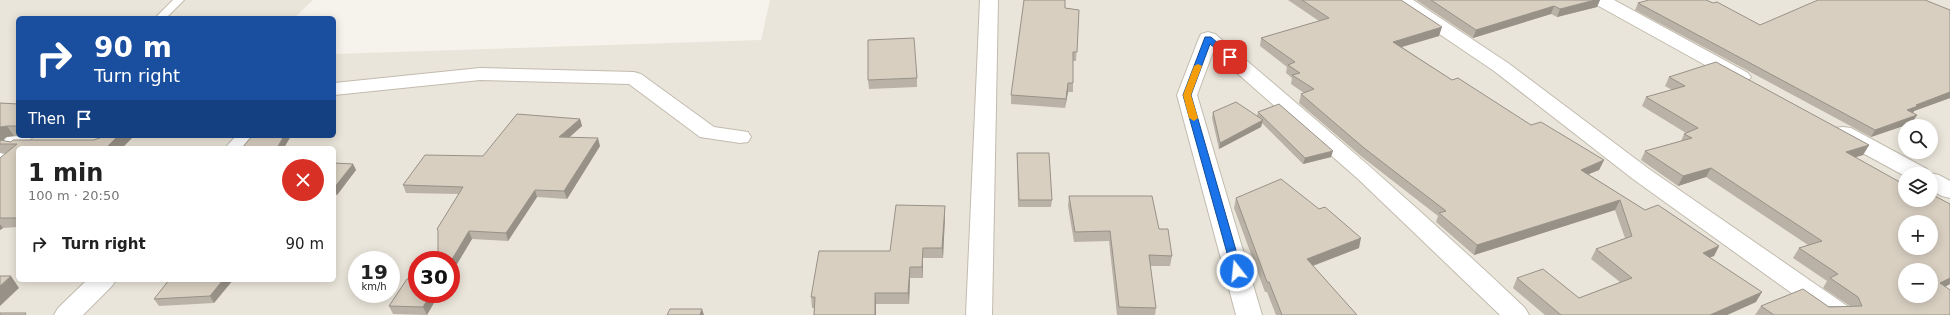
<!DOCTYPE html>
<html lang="en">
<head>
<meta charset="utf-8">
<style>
  :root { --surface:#fff; --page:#f6f6f6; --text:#222; --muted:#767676 }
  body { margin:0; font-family:"DejaVu Sans",sans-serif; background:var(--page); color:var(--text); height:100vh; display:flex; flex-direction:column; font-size:15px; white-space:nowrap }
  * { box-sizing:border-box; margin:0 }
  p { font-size:13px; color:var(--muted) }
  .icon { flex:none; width:22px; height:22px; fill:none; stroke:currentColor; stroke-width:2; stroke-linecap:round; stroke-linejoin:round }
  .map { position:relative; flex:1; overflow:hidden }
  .panel { position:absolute; left:16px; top:146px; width:320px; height:136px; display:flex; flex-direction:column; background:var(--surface); border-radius:6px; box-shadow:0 2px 10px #0003 }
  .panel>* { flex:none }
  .guide { position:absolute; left:16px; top:16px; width:320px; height:122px; border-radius:6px; box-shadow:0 2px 10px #0003; background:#1a4fa0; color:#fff; overflow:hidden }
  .fabs { position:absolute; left:1898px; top:119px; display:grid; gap:8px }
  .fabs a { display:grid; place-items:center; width:40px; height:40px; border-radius:50%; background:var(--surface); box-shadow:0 2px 10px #0003; font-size:20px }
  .speed { position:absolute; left:348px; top:251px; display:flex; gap:8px; font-size:20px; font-weight:700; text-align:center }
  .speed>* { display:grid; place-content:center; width:52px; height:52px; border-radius:50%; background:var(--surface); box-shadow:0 2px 10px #0003; line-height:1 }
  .speed small { font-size:10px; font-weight:400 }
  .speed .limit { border:6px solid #d22; background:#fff; color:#111 }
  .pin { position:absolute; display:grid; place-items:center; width:34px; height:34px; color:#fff; margin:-17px; border-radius:8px; box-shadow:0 2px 6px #0006 }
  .me { position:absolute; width:44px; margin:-22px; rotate:344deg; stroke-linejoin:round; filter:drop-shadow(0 0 3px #0008) }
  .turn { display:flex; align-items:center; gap:14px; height:84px; padding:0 12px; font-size:18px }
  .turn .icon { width:52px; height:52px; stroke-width:2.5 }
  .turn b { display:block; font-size:28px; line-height:34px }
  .then { display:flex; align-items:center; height:38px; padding:0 12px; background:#0003; gap:8px; font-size:15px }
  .round { display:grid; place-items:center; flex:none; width:42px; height:42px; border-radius:21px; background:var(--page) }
  .summary { display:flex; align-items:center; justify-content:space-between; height:68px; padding:0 12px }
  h1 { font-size:24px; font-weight:600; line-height:30px }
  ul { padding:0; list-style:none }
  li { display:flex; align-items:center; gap:12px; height:60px; padding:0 12px }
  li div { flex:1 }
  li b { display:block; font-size:15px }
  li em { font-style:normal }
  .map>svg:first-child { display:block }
</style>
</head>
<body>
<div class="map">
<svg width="1950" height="315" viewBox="0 0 1950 315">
  <rect width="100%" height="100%" fill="#f6f3ec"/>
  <path fill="#eae5da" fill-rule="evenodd" d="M0,0H313L294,18H18V136H334V54L761,40L770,0H1950V315H0ZM1905,126H1931V152H1905ZM18,148H334V280H18ZM1905,174H1931V200H1905ZM1905,222H1931V248H1905ZM357,260H391V294H357ZM417,260H451V294H417ZM1905,270H1931V296H1905Z"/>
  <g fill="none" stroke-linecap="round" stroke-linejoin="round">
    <defs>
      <polygon id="service" points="173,0 184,0 166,18 155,18"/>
      <g id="minor">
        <polygon points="980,0 998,0 992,315 966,315"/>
        <polygon points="1392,0 1413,0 1508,63 1649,169 1850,308 1854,315 1822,315 1633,179 1494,71 1395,4"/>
        <polygon points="1592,0 1614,0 1748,73 1751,77 1748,81 1741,83 1734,81 1595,4"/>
        <path d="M1208,32L1215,34C1321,123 1425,213 1525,308L1529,315H1500L1357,178L1213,52L1197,95L1262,315H1236L1177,95L1199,38L1201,34Z"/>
        <polygon points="480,68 634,72 641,74 714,127 748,132 751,137 748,142 740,143 700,137 629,84 480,80 334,95 334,83"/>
        <polygon points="1843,127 1851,128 1927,169 1930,173 1939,175 1950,181 1950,198 1942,196 1931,190 1931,174 1905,174 1905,176 1835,138 1832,133 1835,128"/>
        <polygon points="15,131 18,131 18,136 34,136 8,159 0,161 0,143"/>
        <polygon points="236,136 259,136 248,148 225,148"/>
        <polygon points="87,280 116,280 112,286 83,315 54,315 58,308"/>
      </g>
    </defs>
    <use href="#service" stroke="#c2bbae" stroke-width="2"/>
    <use href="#minor" stroke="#c2bbae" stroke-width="2"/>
    <use href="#service" fill="#fff" fill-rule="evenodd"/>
    <use href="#minor" fill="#fff" fill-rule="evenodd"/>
  </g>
  <g fill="#bab2a6">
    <polygon points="1288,0 1401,0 1439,36 1402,47 1452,80 1531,125 1604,160 1599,170 1588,174 1645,210 1719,246 1714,256 1710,257 1756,302 1727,315 1545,315 1513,288 1517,278 1579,298 1620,282 1591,259 1596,249 1625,238 1615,210 1474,255 1436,222 1438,216 1362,157 1299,103 1301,94 1304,93 1291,84 1292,78 1286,73 1287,67 1260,46 1261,38 1319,21"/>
    <polygon points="1416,0 1600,0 1597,7 1557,17 1551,14 1473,38"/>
    <polygon points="1638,3 1760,25 1950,10 1950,98 1914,111 1913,113 1912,123 1871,137 1635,10"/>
    <polygon points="1065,8 1079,10 1076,61 1073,61 1073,92 1068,92 1065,108 1011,104 1011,95"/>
    <polygon points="1669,77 1869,145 1863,155 1855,157 1905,200 1950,204 1950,284 1945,287 1950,315 1755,315 1761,306 1850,306 1823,288 1827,281 1793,258 1799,248 1808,245 1706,177 1678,186 1641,160 1645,151 1681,141 1684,134 1686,133 1642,106 1646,97 1672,90 1665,86"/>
    <polygon points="917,78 917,87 869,89 868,80"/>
    <polygon points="0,103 18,104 18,136 6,137 3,141 11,142 94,140 105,136 134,136 122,148 18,148 18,227 3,228 0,230 0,158 5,154 0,153"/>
    <polygon points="1213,112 1257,116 1258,112 1331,157 1303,164 1262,123 1261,127 1219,149 1212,118"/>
    <polygon points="580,119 582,126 569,137 600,146 567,199 537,197 508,241 472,239 451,274 451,260 437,229 459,194 406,193 403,185 483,156"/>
    <polygon points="1017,153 1052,200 1051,207 1018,207"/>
    <polygon points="334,163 353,164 356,170 337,195 334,195"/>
    <polygon points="1069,196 1159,229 1172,256 1170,266 1150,266 1156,308 1155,315 1117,315 1109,241 1074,242 1068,206"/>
    <polygon points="1236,198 1359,248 1313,266 1357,315 1276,315 1267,292 1265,292 1234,208"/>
    <polygon points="945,206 945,216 943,258 923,258 923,278 910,278 909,304 876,304 876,315 814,315 814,308 812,308 811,297 890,251"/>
    <polygon points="233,280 214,303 159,306 154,299"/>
    <polygon points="439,294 427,315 393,314 389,306"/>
  </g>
  <g fill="#979187">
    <polygon points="1595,0 1600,0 1597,7 1557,17 1560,9"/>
    <polygon points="1554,6 1551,14 1473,38 1476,30"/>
    <polygon points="1442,27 1439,36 1391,50 1393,42"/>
    <polygon points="1068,83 1068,92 1065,108 1066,99"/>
    <polygon points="1950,92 1950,98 1914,111 1913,113 1902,117 1907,110 1916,105"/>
    <polygon points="1917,115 1912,123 1871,137 1875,130"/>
    <polygon points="580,119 582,126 562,144 559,137"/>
    <polygon points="1263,120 1261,127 1219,149 1220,143"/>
    <polygon points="7,126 14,136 6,137 2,142 0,141 0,127"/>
    <polygon points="118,136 134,136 122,148 106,148"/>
    <polygon points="284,136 291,136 284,148 277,148"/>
    <polygon points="598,138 600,146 567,199 564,191"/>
    <polygon points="1869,145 1863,155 1840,162 1846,152"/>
    <polygon points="1333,151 1331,157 1303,164 1305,158"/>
    <polygon points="1604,160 1599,170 1577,179 1581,170"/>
    <polygon points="353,164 356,170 337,195 334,188"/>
    <polygon points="1711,168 1706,177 1678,186 1683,176"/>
    <polygon points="535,190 537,197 508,241 506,233"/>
    <polygon points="1620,200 1615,210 1474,255 1477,245"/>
    <polygon points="945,206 945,216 943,258 942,248"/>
    <polygon points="0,224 3,228 0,230"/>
    <polygon points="469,231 472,239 451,274 451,261"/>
    <polygon points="1361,238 1359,248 1304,269 1307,259"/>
    <polygon points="1719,246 1714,256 1698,262 1703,253"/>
    <polygon points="923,248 923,278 922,267"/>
    <polygon points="910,267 910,278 909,304 908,293"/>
    <polygon points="11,276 19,288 0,306 0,286"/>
    <polygon points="1950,278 1950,284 1933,293 1940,283"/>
    <polygon points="223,280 233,280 214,303 210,296"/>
    <polygon points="1762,292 1756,302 1727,315 1710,315"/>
    <polygon points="875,293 876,304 876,315 875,315"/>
    <polygon points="431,294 439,294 427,315 423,307"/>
    <polygon points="702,309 704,315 700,315"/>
  </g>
  <g fill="#d8cfc1" stroke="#979187" fill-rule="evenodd">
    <polygon points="1024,0 1065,0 1065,8 1079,10 1077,52 1073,52 1073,83 1068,83 1066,99 1011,95"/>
    <polygon points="1302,0 1401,0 1442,27 1393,42 1452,80 1458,78 1531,125 1541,122 1604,160 1581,170 1645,210 1658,205 1719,246 1703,253 1762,292 1710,315 1561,315 1517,278 1543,269 1579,298 1632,278 1596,249 1632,236 1620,200 1477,245 1439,213 1446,211 1364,148 1301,94 1314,89 1292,75 1300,73 1288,65 1295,62 1261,38 1329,18"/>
    <polygon points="1431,0 1595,0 1560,9 1554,6 1476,30"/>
    <polygon points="1649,0 1706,0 1713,3 1717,2 1760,25 1818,0 1925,0 1950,10 1950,92 1916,105 1918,106 1907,110 1917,115 1875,130 1638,3"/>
    <polygon points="914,38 917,78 868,80 868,40"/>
    <path d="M1716,62L1869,145L1846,152L1905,185V200H1931V196L1933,195L1950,204V278L1940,283L1950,290V315H1774L1761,306L1803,289L1829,307L1862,306L1858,297L1830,278L1838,274L1799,248L1822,241L1711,168L1683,176L1645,151L1692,138L1684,134L1698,128L1646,97L1685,86L1669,77ZM1905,222H1931V248H1905ZM1905,270H1931V296H1905Z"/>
    <polygon points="1236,102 1263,120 1220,143 1213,112"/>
    <polygon points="0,103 18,104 18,126 7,126 0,127"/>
    <polygon points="1279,104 1333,151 1305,158 1258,112"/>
    <polygon points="517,114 580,119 559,137 598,138 564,191 535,190 506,233 469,231 451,261 451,260 438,260 438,230 437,229 463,187 403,185 425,155 483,156"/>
    <polygon points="105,136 118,136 106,148 18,148 18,218 0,218 0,158 17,144 0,144 0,140 11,142 13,140 94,140"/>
    <polygon points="252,136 284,136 277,148 242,148"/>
    <polygon points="1017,153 1049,153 1052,200 1019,200"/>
    <polygon points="334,163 353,164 334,188"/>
    <polygon points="1281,179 1319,209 1325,207 1361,238 1307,259 1357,315 1282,315 1269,282 1267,282 1236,198"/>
    <polygon points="1069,196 1152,196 1159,229 1168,229 1172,256 1149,255 1156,308 1119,307 1110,231 1075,232"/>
    <polygon points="896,205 945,206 942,248 923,248 922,267 910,267 908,293 875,293 875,315 814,315 815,297 811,297 819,251 890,251"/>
    <polygon points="0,276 11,276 0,286"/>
    <polygon points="407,279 417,279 417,294 431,294 423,307 389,306"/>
    <polygon points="169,280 223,280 210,296 154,299"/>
    <polygon points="670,309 702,309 700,315 667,315"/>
    <polygon points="0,313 26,313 25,315 0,315"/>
  </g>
  <polygon fill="#1a73e8" stroke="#114b97" points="1205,37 1211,37 1234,57 1227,58 1210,44 1191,95 1242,271 1237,275 1232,271 1183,95"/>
  <polygon fill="#f59e0b" points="1198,64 1202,66 1191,95 1198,118 1194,121 1189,118 1183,95 1194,66"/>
</svg>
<div class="fabs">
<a><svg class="icon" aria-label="search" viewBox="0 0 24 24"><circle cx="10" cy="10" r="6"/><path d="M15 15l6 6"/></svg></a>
<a><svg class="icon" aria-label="layers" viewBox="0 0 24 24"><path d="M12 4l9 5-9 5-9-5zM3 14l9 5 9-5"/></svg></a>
<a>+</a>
<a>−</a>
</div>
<div class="speed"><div>19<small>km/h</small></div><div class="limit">30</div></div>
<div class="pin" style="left:1230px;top:57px;background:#d93025"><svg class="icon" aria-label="arrive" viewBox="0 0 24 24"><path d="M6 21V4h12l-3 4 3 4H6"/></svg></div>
<svg class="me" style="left:1237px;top:271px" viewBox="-20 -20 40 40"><circle r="17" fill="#1a73e8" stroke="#fff" stroke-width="3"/><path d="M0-11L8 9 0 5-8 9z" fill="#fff"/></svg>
<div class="guide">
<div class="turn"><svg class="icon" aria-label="right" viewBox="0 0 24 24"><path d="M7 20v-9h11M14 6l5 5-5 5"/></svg><div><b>90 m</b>Turn right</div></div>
<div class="then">Then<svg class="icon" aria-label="arrive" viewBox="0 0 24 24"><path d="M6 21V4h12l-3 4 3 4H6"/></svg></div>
</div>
<section class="panel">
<div class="summary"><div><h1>1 min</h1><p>100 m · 20:50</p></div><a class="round" style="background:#d93025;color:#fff"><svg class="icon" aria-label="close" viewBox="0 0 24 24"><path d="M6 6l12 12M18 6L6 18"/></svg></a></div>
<ul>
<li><svg class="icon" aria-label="right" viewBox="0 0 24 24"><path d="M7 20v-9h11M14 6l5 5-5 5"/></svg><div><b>Turn right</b></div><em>90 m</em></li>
</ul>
</section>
</div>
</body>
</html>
